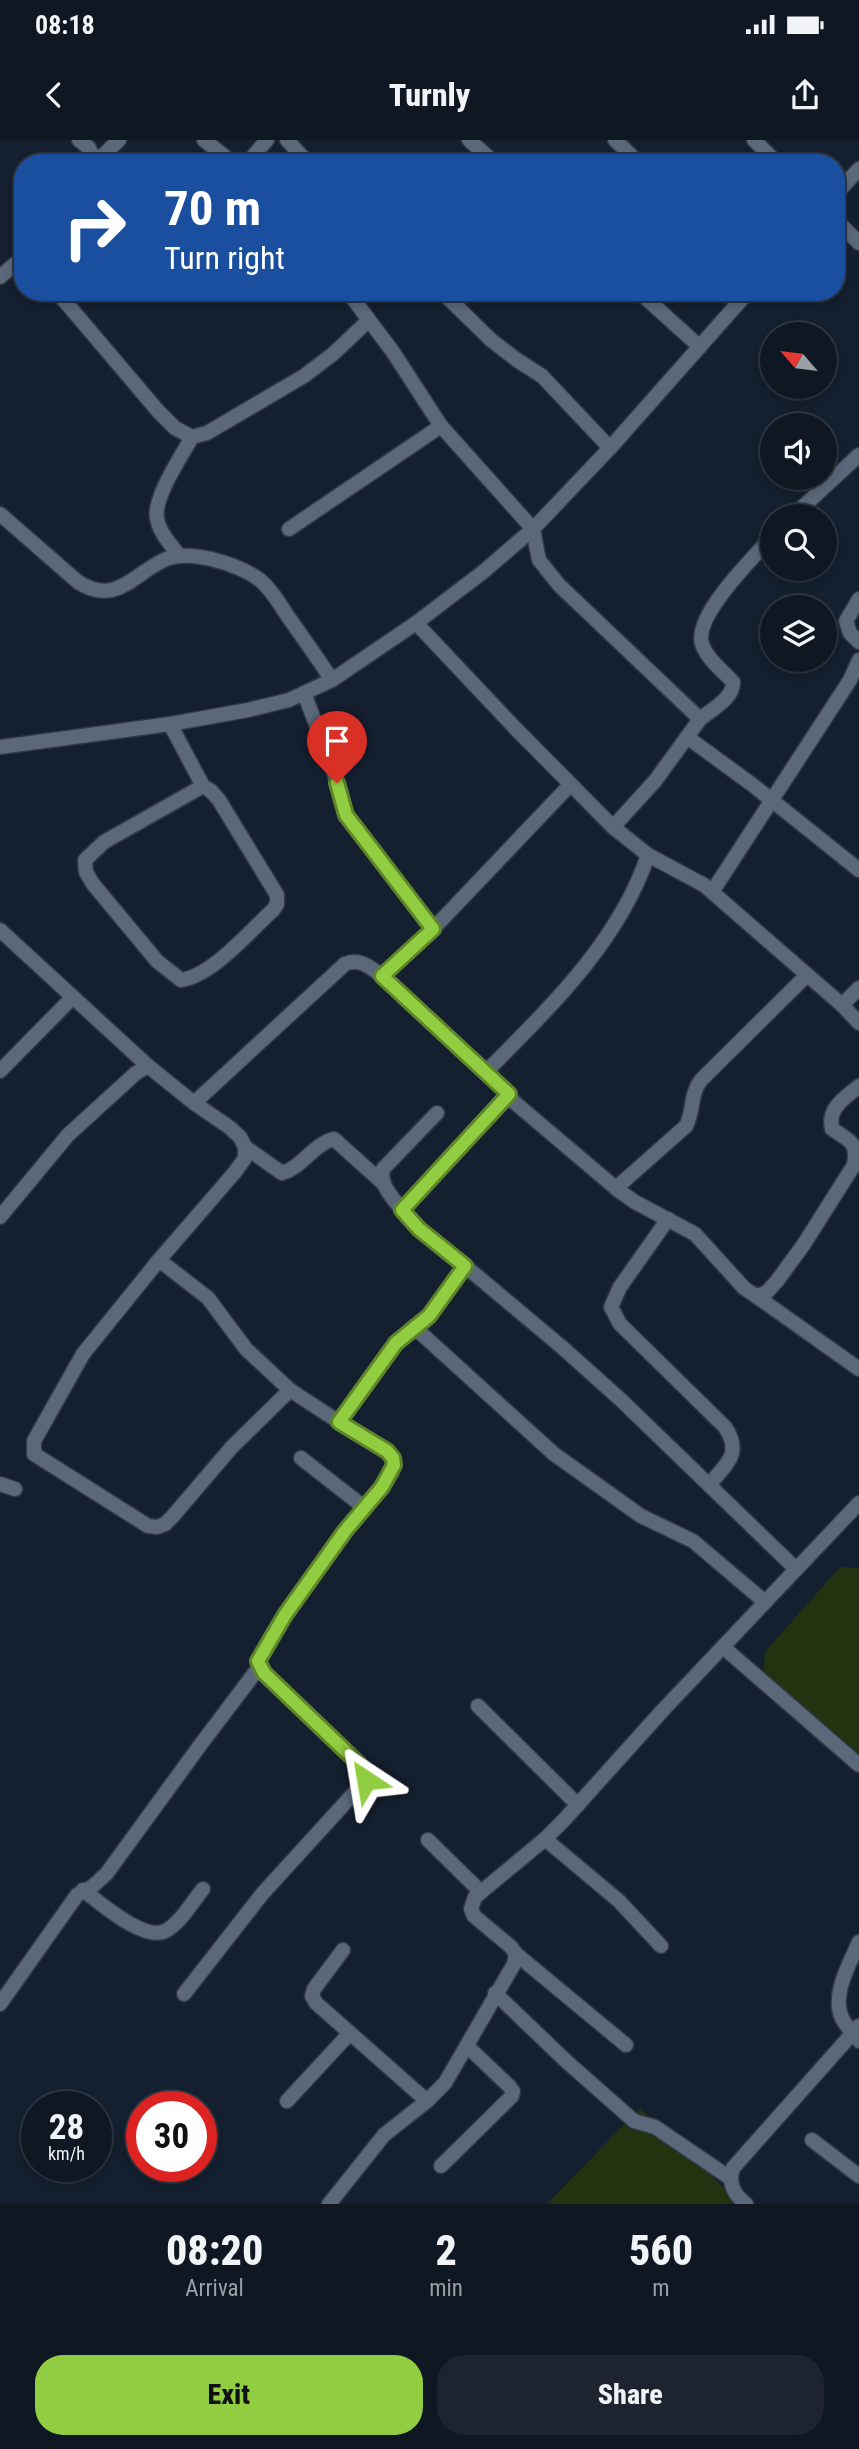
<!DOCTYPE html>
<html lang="en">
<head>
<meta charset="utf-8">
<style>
  :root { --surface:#0f1723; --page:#1d2430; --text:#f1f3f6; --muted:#9b9fa6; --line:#2f3641; --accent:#91cd40 }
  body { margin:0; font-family:"Roboto Condensed",sans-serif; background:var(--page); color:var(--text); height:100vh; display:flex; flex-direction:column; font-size:26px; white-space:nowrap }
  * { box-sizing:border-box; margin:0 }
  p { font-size:23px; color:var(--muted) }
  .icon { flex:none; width:38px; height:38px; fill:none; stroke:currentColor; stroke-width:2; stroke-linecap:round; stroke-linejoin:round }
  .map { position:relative; height:2064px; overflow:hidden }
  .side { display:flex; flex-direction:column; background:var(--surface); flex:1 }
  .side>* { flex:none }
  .guide { position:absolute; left:14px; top:14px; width:831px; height:147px; border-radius:28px; box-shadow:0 4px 10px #0003,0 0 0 2px var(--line); background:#1a4fa0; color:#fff; overflow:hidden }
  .needle { width:46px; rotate:298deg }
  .fabs { position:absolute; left:760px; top:182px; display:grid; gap:14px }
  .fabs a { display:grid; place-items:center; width:77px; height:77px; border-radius:50%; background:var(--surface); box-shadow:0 4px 10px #0003,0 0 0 2px var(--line); font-size:35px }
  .speed { position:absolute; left:21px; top:1951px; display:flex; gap:14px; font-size:35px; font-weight:700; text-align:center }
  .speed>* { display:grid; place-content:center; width:91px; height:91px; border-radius:50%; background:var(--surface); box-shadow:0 4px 10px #0003,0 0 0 2px var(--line); line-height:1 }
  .speed small { font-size:18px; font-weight:400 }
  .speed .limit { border:10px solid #d22; background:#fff; color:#111 }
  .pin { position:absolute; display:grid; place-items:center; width:60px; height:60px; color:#fff; margin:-72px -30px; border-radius:50% 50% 50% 0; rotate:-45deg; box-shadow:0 0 7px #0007 }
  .pin .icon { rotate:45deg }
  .me { position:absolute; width:77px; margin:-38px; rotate:327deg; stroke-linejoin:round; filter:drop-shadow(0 0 5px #0008) }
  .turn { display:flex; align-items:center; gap:24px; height:147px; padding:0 35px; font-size:32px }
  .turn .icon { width:91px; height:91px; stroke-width:2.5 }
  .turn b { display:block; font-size:49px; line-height:60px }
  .eta { display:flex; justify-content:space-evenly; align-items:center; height:119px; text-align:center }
  .eta b { font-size:42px; font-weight:800; line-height:49px }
  .action { display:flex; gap:14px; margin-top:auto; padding:14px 35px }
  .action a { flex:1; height:80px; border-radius:28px; background:var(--accent); color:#111; font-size:28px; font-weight:800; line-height:80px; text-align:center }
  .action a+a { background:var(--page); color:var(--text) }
  .status { display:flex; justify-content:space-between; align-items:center; height:49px; padding:0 35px; background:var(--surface); direction:ltr }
  .status svg { height:19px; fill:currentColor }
  header { display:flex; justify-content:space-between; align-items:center; height:91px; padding:0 35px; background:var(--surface); font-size:32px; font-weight:800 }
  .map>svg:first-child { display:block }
</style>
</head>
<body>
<div class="status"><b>08:18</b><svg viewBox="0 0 49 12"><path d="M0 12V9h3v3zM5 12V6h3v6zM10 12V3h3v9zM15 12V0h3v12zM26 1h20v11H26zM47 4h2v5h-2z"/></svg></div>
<header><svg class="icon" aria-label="back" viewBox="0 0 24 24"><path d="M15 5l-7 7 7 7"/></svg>Turnly<svg class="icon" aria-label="share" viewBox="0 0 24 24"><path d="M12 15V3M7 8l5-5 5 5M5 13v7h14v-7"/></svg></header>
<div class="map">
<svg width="859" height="2064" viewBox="0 0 859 2064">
  <rect width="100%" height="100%" fill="#141f2f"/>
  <g fill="#233310">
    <polygon points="840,1427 859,1428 859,1619 763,1536 765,1512"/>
    <polygon points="640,1968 741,2064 547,2064"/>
  </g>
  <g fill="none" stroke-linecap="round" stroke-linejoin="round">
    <defs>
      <g id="street">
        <polyline points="79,0 89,8 96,23"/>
        <polyline points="204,0 233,23"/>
        <polyline points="287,0 308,23"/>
        <polyline points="469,0 495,23"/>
        <polyline points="615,0 639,23"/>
        <polyline points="754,0 777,23"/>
        <polyline points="96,22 119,0"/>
        <polyline points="247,23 267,0"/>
        <polyline points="836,54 859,29"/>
        <polyline points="836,80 859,103"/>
        <polyline points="0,137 23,117"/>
        <polyline points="57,152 158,271 175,288 192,297 207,293 304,236 333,214 369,180"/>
        <polyline points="348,152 393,212 441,286 533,389 539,420 559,445 700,579 687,597 754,646 859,730"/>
        <polyline points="442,152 491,200 517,220 542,236 610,308"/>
        <polyline points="639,152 700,207"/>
        <path d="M0,374L78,442C116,466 132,435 164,420C189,408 238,424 260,440C272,450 281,466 289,478C304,499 318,519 332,540"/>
        <polyline points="793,376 859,315"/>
        <polyline points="289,389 441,286"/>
        <path d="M179,415C170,404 159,392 157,378C153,358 182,315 192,297"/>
        <polyline points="859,459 846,481 850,493 859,502"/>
        <polyline points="416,483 516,589 613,687 648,715 704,745 842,865 859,883"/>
        <polyline points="304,553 332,626 346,675 433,789"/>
        <path d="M700,579C711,570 734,558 733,542C722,530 707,519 702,504C693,476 754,417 772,397"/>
        <path d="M170,584L203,646L211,651L219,660L277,755V764L273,770C250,791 212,836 181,840L157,821L93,744L86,732L85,720L104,702L203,646"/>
        <polyline points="0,607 170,584 248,570 289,560 332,540 416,483 483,432 533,389 610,308 748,152"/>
        <polyline points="613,687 655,641 687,597"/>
        <polyline points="712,752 850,540 859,520"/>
        <polyline points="0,790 148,926"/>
        <polyline points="382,836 433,789 570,645"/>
        <polyline points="842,865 859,848"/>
        <polyline points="0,931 73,857"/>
        <path d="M486,932C549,868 619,802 648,715"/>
        <path d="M507,956L618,1050L635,1062L695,1094L744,1148L756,1156L766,1153L777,1141L804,1104L854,1025C858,1002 850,1001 832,989C827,968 845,958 859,946"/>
        <path d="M194,963L229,987L240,997L245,1007L282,1033C303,1027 313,1004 334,999L383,1043"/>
        <path d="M616,1048L686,986C694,971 690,954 701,940L807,835"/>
        <path d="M402,1070C393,1058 379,1045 383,1029L437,973"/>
        <path d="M0,1077L68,995L136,933L148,926L194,963L345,824C360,818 370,827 382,836L509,954L402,1070L419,1089L465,1126L429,1176L414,1187L554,1314L641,1376L693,1401L765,1462"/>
        <path d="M668,1079L620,1147L611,1167L620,1184L725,1287C743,1314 726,1324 709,1345"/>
        <polyline points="159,1120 208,1158 246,1209 290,1250 231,1308 173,1376 165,1384 157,1387 148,1386 34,1314 34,1301 83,1214 159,1120 235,1032 245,1018 245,1007"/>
        <polyline points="465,1126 563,1208 621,1260 796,1429"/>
        <polyline points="756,1156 859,1229"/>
        <polyline points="290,1250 339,1282"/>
        <polyline points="301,1318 365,1368"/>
        <polyline points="0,1344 15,1349"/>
        <polyline points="723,1507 859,1625"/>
        <polyline points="478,1566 578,1665"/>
        <polyline points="545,1699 619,1761 661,1806"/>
        <polyline points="428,1700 481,1752"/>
        <path d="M83,1750C100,1763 147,1804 167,1790C182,1781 192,1762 203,1749"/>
        <path d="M859,1802C850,1823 831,1855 842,1878C846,1886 853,1894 859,1901"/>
        <polyline points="343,1810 314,1849 312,1856 316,1863 427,1961"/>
        <polyline points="516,1814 626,1905"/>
        <polyline points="495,1853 566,1921 634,1981 655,1987 730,2038"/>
        <polyline points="184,1854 263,1753 366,1640 365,1632 359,1624 264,1533 259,1521 285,1475 345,1391 382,1347 392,1332 393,1319 387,1312 339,1282 396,1204 414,1187"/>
        <polyline points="0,1864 77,1755 92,1747 107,1733 201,1604 260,1526"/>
        <polyline points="287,1961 350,1893"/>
        <polyline points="812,2000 859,2036"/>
        <polyline points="441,2026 512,1956 513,1951 509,1946 467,1906"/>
        <polyline points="329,2064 384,1995 427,1961 445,1943 514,1824 516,1814 511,1807 474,1776 471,1769 475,1757 545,1699 564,1680 663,1570 859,1363"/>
        <path d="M746,2064C733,2054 728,2043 733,2028L859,1886"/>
      </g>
    </defs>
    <use href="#street" stroke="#303845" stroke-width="17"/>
    <use href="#street" stroke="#5a687a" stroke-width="14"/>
  </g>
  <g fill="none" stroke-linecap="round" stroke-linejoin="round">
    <defs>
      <polyline id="route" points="337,643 346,675 433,789 382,836 509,954 402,1070 419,1089 465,1126 429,1176 396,1203 339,1282 387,1311 393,1318 394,1325 382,1347 345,1391 285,1475 258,1521 264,1533 359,1624 365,1632 366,1640"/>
    </defs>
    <use href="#route" stroke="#5e852a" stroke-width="18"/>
    <use href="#route" stroke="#91cd40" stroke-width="12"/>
  </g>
</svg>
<div class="fabs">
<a><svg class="needle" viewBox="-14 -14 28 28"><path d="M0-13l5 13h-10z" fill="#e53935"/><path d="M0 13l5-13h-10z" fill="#9b9fa6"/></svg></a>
<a><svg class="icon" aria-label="sound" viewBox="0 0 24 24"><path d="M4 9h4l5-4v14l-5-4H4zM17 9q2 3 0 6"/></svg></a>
<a><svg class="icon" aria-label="search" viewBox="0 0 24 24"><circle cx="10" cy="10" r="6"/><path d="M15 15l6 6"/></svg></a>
<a><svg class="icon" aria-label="layers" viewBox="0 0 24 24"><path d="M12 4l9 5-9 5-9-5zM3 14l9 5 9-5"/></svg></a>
</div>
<div class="speed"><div>28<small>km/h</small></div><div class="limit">30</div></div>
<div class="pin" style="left:337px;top:643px;background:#d93025"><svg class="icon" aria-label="arrive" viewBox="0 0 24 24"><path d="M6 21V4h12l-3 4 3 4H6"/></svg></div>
<svg class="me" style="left:366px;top:1640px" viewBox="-20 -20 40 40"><path d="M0-17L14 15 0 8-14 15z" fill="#91cd40" stroke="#fff" stroke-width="4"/></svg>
<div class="guide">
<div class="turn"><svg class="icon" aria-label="right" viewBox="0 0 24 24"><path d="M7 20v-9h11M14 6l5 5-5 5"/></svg><div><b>70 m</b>Turn right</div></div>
</div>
</div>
<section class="side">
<div class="eta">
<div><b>08:20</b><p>Arrival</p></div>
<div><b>2</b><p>min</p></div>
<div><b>560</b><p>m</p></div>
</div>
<div class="action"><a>Exit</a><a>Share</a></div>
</section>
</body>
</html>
